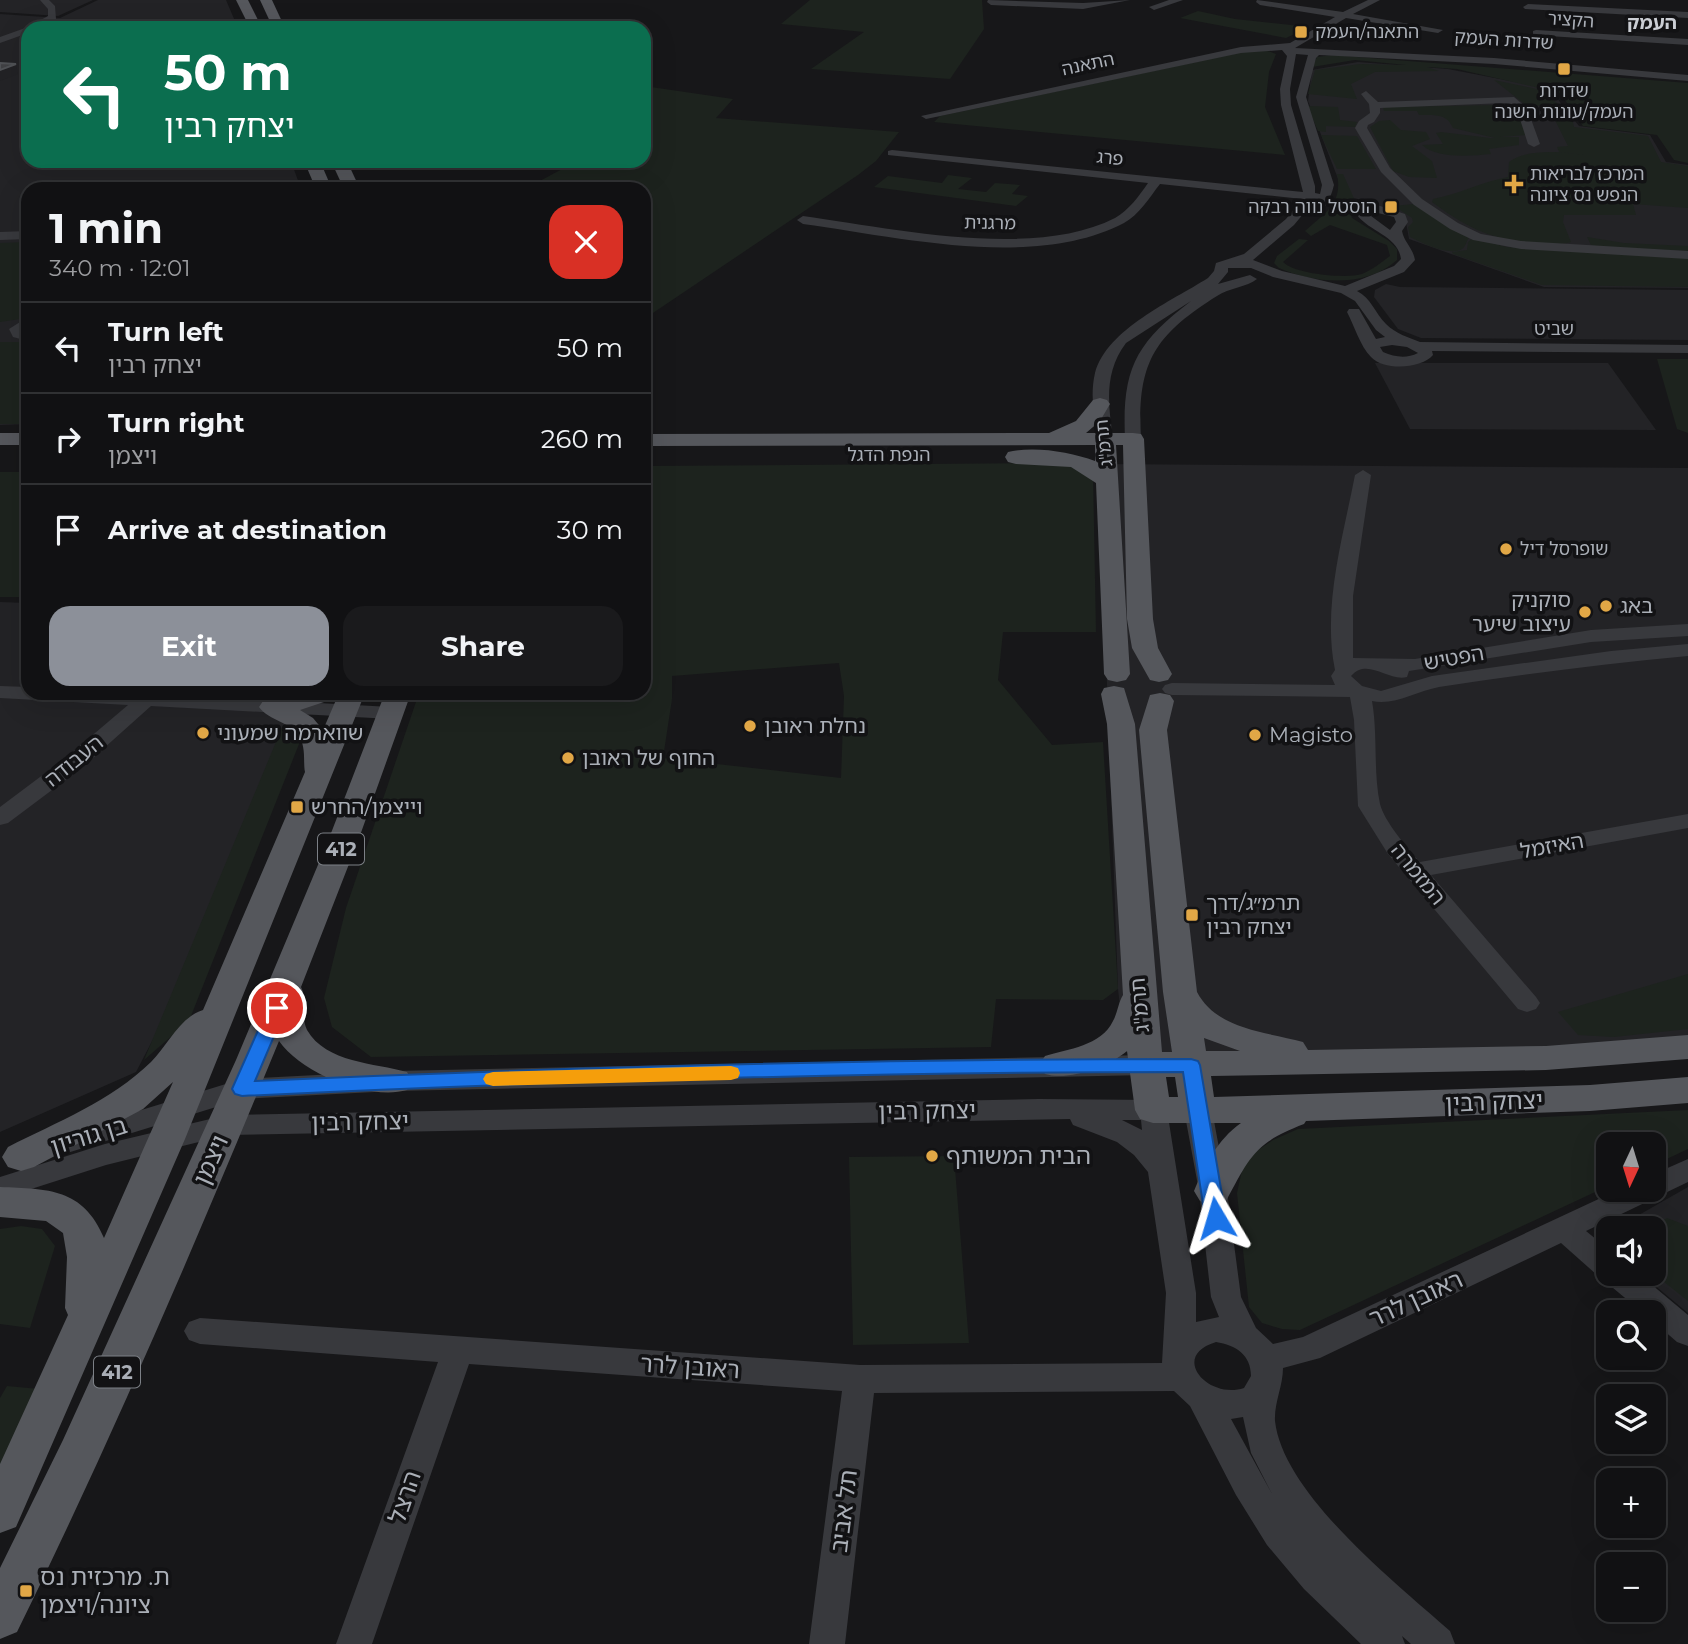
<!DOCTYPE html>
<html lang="en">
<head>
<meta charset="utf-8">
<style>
  :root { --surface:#111113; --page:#1a1a1c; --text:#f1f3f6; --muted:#9c9da0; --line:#303133; --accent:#8c9099 }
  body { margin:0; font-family:Montserrat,"Noto Sans Hebrew",sans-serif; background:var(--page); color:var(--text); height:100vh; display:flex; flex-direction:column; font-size:26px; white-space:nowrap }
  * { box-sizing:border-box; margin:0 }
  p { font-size:23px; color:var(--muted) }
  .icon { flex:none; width:38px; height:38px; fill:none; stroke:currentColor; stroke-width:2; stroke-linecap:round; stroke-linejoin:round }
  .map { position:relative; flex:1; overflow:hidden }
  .side { position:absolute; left:21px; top:182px; width:630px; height:518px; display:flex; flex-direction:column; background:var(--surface); border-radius:21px; box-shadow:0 7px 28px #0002,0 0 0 2px var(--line) }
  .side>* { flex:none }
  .hud { position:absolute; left:21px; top:21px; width:630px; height:147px; border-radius:21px; box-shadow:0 7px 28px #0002,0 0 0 2px var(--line); background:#0b6e4f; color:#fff; overflow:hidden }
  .needle { width:46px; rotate:184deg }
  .fabs { position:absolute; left:1596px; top:1132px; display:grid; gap:14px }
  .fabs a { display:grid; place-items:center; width:70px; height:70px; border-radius:14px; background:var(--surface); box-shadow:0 7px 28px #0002,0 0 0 2px var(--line); font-size:35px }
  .pin { position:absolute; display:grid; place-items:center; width:60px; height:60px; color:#fff; margin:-30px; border:4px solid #fff; border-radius:50%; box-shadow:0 2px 7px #0007 }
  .me { position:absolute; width:77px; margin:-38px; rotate:353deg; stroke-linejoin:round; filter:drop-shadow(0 0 5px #0008) }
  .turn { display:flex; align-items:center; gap:24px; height:147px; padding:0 28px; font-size:32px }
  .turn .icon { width:91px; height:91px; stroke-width:2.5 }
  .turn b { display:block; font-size:49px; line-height:60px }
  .round { display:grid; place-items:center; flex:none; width:74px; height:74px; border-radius:21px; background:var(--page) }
  .head { display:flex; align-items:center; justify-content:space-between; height:119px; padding:0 28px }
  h1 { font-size:42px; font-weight:700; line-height:52px }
  .action { display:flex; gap:14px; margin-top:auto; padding:14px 28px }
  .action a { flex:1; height:80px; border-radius:21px; background:var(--accent); color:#fff; font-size:28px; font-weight:700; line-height:80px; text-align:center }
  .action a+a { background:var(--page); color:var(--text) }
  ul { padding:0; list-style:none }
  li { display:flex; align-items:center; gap:21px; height:91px; padding:0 28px; border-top:2px solid var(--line) }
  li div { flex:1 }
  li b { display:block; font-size:26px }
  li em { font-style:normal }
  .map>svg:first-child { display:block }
</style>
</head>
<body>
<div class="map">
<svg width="1688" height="1644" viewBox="0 0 1688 1644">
  <rect width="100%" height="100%" fill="#171719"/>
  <g fill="#232326">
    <polygon points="0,0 93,0 58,16 0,12"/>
    <polygon points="98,0 226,0 238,28 28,28 28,161 291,161 301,189 28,189 28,424 0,425 0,14 60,18"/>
    <polygon points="1358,62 1448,69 1531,85 1552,92 1579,126 1650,135 1666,162 1688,165 1688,288 1544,287 1409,239 1405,217 1394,209 1347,202 1308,101 1312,70"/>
    <polygon points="1386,284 1400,287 1688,290 1688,340 1421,338 1398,329 1374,297 1375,290"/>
    <polygon points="1375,363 1608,363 1656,430 1410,429"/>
    <polygon points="1099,464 1688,468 1688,1038 1471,1054 1125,1052 1118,989"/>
    <polygon points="0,602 28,603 28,693 319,693 246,861 136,1072 0,1132"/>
    <polygon points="1688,1187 1688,1313 1641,1274 1654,1274 1654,1228 1616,1228"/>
  </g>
  <g fill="#1d231e" fill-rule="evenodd">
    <polygon points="810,0 982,0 984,29 950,79 811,69 864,32 781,24"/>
    <polygon points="1198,11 1235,19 1310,27 1286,38 1180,18"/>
    <polygon points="1265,50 1276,54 1269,72 1265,107 1285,155 934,122 940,116 1248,51"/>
    <polygon points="1332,55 1688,83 1688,163 1674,160 1657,135 1583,126 1560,93 1457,69 1427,67 1439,71 1375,72 1351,84 1357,99 1308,94 1315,70 1360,64 1406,65 1355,60 1312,67 1317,57"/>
    <polygon points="1494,80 1537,89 1560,105 1527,106"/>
    <polygon points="644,86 733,99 716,118 899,132 876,161 858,175 644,319 644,189 525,189 577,161 644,161"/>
    <path d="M1504,105L1516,109L1526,135L1500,137H1519V145L1489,149L1491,154C1471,156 1437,159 1422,145L1443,144L1436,133L1441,132L1490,138H1495L1453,128C1447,113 1434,115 1419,115L1417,111H1384L1383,107Z"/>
    <polygon points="1307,106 1338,107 1340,120 1357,122 1355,127 1326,126 1326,132 1318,131"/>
    <path d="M1554,118H1572L1574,127L1648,136L1661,162L1688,166V208L1633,204L1636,215H1564L1563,222L1571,242C1558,246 1546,244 1532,243C1489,239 1466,227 1432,202L1433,199C1459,194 1482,182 1508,177L1509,162C1528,148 1563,152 1586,155L1559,152L1557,147L1568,146Z"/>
    <polygon points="1390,120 1401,130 1426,132 1430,139 1412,146 1432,161 1437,178 1409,177 1393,171 1370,127 1379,121"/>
    <polygon points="1321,135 1357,136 1376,169 1337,169"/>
    <path d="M1337,174H1343L1357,205L1350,213L1352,218L1389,241L1397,249V260C1366,288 1315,284 1279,268L1274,263L1277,256L1299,239L1308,240L1283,262C1294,274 1346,279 1362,274C1372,270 1382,262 1390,256L1387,245L1330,225L1311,236L1305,231C1325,213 1343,204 1337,174Z"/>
    <polygon points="948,175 972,178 958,189 986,192 995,183 1020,185 1012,194 1028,196 1016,206 874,187 888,176 942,183"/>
    <path d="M1413,204L1470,236C1466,241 1466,248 1460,250C1446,255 1422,243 1410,237L1408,227L1413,222L1412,218L1394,206Z"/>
    <polygon points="1587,237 1624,243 1688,246 1688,251 1601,247 1591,245"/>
    <polygon points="1473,238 1507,247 1688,257 1688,287 1542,285 1453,254 1452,252 1467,250 1468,242"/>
    <polygon points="28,242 28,314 20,319 0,322 0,243"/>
    <rect x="0" y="342" width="28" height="82"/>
    <polygon points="1657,359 1688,359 1688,433 1677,429"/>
    <path d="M1061,463L1093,473L1096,632H1003L998,680L1052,745L1103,742L1118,989L1103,1000L996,999L991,1047L371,1057L332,1027L324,998L346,908L419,693H644V466ZM839,663L844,696L841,778L663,758L672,699V676Z"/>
    <rect x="0" y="472" width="28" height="125"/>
    <polygon points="283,725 303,734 189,1021 144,1060"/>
    <polygon points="1688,974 1688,1029 1614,1037 1578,1035 1558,1012"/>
    <polygon points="1688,1110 1688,1149 1654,1165 1654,1144 1608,1144 1608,1186 1300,1330 1282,1329 1262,1323 1249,1307 1237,1193 1242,1170 1255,1152 1273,1140 1298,1129"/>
    <polygon points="954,1156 969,1343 853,1345 849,1157"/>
    <polygon points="1667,1218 1688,1226 1688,1301 1654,1274 1654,1228 1650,1228"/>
    <polygon points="21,1226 42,1229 55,1246 30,1328 0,1324 0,1229"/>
    <polygon points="7,1386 39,1389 0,1473 0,1398"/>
  </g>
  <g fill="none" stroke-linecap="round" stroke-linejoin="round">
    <g fill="#38393d" fill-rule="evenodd">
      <polygon points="40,0 49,0 55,6 56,19 39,28 28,28 28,33 0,43 0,37 28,27 48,16 48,9"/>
      <polygon points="988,0 1083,3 1130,0 1083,9 991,5 987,2"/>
      <polygon points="1169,0 1183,0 1154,10 1149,7"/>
      <path d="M1257,0L1343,12L1368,0H1380L1353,14L1443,30L1438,33L1346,18L1295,48L1494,58L1688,75V81L1494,64L1319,55L1316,58L1306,97L1334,185C1331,196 1327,210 1315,214L1309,210L1316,201H1314L1294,225L1253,260L1282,271L1345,286L1394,266L1401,259C1398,236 1370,232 1357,215L1377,205L1405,214L1408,222L1402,231C1404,242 1413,248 1415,260L1404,272L1357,291C1371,298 1375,313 1386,324C1396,334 1408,337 1420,342L1688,345V353L1432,351L1433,355C1421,369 1384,371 1371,357C1360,346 1354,325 1347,312L1349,309H1359L1376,339L1385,337L1376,330L1355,301L1341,293L1273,277L1251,268H1228V272L1218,284L1250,275L1257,279C1247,287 1229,288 1217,296C1153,336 1137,364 1141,439L1133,444L1125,439C1122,369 1135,344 1191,301L1126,343C1104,372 1108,404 1113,438L1105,443L1097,438C1094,417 1090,394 1095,373C1107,329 1172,301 1208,278L1214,271L1216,263L1244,254L1286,219L1302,199L1160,184C1149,198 1139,215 1124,223C1034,270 899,237 803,224L797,220L803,216C891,228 1033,260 1115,218C1129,210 1139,196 1148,183L888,155V151L892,150L1303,192L1281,105L1280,89L1287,56L1282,50L1241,53L926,119L921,116L1241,47L1290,43L1335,17L1260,5L1256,2ZM1296,54L1308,55L1296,97L1322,185L1320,194L1315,193V186L1291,105L1290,89ZM1378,213L1394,217L1396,222L1390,230L1371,216ZM1392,345L1407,347L1418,353C1406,359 1395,357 1383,352L1380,347Z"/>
      <polygon points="1528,4 1688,12 1688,18 1525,9 1523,7"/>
      <polygon points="1536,30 1688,39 1688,45 1533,35 1533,31"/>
      <polygon points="1366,91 1378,102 1514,97 1527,108 1540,144 1534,147 1528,144 1517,110 1506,103 1380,108 1380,113 1374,122 1368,125 1367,128 1390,168 1422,199 1458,223 1481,234 1521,241 1688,251 1688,259 1521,249 1473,240 1450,229 1414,205 1381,172 1355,128 1359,121 1370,113 1369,104 1361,94"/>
      <polygon points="28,231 28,239 0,240 0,232"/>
      <polygon points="28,317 28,327 24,330 28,332 28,341 13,337 9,329"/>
      <path d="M1363,470L1371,475L1353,596V658L1415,659L1591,630L1688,624V636L1591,642L1409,671L1407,677C1388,682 1368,657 1351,676L1362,686L1381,691L1432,676L1611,651L1688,644V656C1605,664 1522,674 1439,687C1417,691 1394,706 1372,701C1378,735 1373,771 1380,804C1384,821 1408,849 1420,862L1688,814V828L1431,875L1536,997L1540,1003L1536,1009L1527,1012L1518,1009L1388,854L1358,806L1354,720L1350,697L1172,695L1165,693L1162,689L1165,685L1172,683L1335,685L1331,676L1335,670C1322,607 1343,537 1355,475Z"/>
      <polygon points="0,686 28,687 28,693 134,693 391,707 398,709 401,713 398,717 391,719 151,706 84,766 8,823 0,825 0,807 68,756 128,705 0,698"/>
      <polygon points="1146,1055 1155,1058 1159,1065 1155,1072 1146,1075 394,1091 242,1099 67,1153 57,1150 53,1143 57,1136 242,1079 394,1071"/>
      <path d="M1039,1099L1153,1100L1163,1103L1167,1110L1196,1293V1322L1219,1317L1211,1297L1199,1191L1184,1110L1188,1103L1198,1100L1208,1103L1212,1110L1227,1191L1241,1297L1256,1328L1273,1344L1303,1337L1618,1190H1654V1174L1688,1159V1182L1586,1231L1608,1249V1274H1639L1688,1315V1346L1677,1342L1654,1322V1312H1642L1607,1283L1604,1277L1597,1275L1561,1243L1320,1358L1283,1368C1283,1386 1274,1403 1275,1421C1283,1494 1397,1584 1450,1631L1455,1644H1411L1402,1636L1405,1644H1361L1304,1589L1267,1545L1236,1495L1190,1406L1174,1391L874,1393L845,1644H809L842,1391L469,1364L372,1644H336L438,1362L200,1344L189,1340L184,1331L189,1322L200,1318L860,1365L1162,1363L1166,1293L1148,1172L1134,1155L1117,1142L1073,1125L1070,1119L227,1135L106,1165L0,1199V1177L105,1144L227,1115ZM1122,1120H1141L1142,1130ZM1216,1342C1236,1345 1251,1355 1251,1376L1244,1388C1208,1400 1169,1356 1216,1342ZM1243,1417L1251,1453L1272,1494L1231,1419Z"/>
    </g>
    <g fill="#55575c" fill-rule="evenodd">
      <polygon points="236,0 248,0 262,28 250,28"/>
      <polygon points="260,0 272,0 285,28 273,28"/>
      <polygon points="304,161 320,161 332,189 316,189"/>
      <polygon points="331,161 347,161 360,189 344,189"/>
      <path d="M1100,398L1107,400L1110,404L1100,421L1086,433H1133L1141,434L1144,439L1153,619L1158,648L1172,674L1168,680L1159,682L1150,680L1132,648L1127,619L1123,445H1116L1130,674L1126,680L1117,682L1108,680L1104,674L1096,483L1071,467L1016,464L1008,462L1005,457L1008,452C1035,446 1070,452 1095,461V445L644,446V434L1049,433L1076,421L1093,400Z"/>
      <rect x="0" y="433" width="28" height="12"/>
      <path d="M1114,686L1124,688L1135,724L1162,1052H1172L1163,992L1139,730L1150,695L1160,693L1170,695L1174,701L1167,730L1197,992C1217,1030 1267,1032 1303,1042L1308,1050L1546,1046L1688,1035V1059L1546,1070L1211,1076L1214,1097L1590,1085L1688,1077V1103L1590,1111L1306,1121L1304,1124C1254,1143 1250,1157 1226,1201L1213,1206L1200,1201L1194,1191C1205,1165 1217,1140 1241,1123H1153L1140,1119L1135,1110L1127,1051C1108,1067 1069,1081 1045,1074L1039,1065L1045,1056C1068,1049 1101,1046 1113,1021C1118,1012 1118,1003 1123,995L1107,724L1101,694L1104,688ZM1204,1038L1240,1051H1206ZM1166,1077H1175L1178,1097H1169Z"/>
      <path d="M299,693H336L333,699L300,710L313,718L323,730L339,693H365L185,1139L16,1527L0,1533V1464L68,1315L65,1308L67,1257L63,1233L46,1221L0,1217V1187C48,1189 83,1188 104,1238L173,1082L143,1109L34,1167L21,1171L8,1167L2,1157L8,1147C57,1122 111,1101 151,1062C168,1045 180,1017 203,1010L305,772C303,762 306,749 300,738C292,722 269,721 259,707L263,701Z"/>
      <path d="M385,693H411L358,841L301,987C308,1000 300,1015 307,1030C326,1063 375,1063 407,1072L412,1081L407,1090C369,1101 301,1073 279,1041C197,1240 112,1439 17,1632L0,1639V1568L63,1440L236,1060L328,841Z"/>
    </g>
  </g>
  <polygon fill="#222225" points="16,64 18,74 0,81 0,70"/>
  <polygon fill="#404144" stroke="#505256" stroke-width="2" points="0,63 16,64 0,70"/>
  <path fill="#1a73e8" stroke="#114b97" stroke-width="2" d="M277,1002L283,1003L286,1008L255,1081C566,1067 879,1059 1191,1059L1198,1061L1200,1065L1226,1218L1223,1223L1216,1226L1208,1223L1205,1218L1183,1072C869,1072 555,1081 242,1096L235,1094L232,1089L268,1008L271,1003Z"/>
  <polygon fill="#f59e0b" points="731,1066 738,1068 740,1073 738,1078 731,1080 493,1086 486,1084 483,1079 486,1074 493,1072"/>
  <g fill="#e1a746" stroke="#121214" stroke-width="2.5">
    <rect x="1294" y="25" width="14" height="14" rx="3.5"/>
    <rect x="1557" y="62" width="14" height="14" rx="3.5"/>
    <path d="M1510.5 173.5h7v7h7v7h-7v7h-7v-7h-7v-7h7z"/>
    <rect x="1384" y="200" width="14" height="14" rx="3.5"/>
    <circle cx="1506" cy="549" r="7"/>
    <circle cx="1606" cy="606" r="7"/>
    <circle cx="1585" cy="612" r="7"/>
    <circle cx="750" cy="726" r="7"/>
    <circle cx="203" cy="733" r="7"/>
    <circle cx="1255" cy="735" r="7"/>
    <circle cx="568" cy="758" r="7"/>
    <rect x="290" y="800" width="14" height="14" rx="3.5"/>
    <rect x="1185" y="908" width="14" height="14" rx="3.5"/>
    <circle cx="932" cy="1156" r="7"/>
    <rect x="19" y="1584" width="14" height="14" rx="3.5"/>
  </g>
  <g text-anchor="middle" stroke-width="7" stroke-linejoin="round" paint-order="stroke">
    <g font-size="18" fill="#aaafb7" stroke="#121214">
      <text transform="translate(1571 20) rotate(4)" y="6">הקציר</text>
      <text transform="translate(1504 40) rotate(4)" y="6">שדרות העמק</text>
      <text transform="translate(1088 64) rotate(-12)" y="6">התאנה</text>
      <text transform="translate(1110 158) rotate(6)" y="6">פרג</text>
      <text transform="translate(990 223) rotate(1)" y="6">מרגנית</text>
      <text x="1554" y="335">שביט</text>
      <text transform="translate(1104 443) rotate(-96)" y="6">תרמ"ג</text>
      <text x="889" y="461">הנפת הדגל</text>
    </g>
    <g font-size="18" fill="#aaafb7" stroke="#121214" text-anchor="start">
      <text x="1315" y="38">התאנה/העמק</text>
      <text x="1564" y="97" text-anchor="middle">שדרות<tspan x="1564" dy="21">העמק/עונות השנה</tspan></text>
      <text x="1530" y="180">המרכז לבריאות<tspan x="1530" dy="21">הנפש נס ציונה</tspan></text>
      <text x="1377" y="213" text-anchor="end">הוסטל נווה רבקה</text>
      <text x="1520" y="555">שופרסל דיל</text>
    </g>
    <g font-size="19" font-weight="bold" fill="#cbced4" stroke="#121214">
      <text x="1652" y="29">העמק</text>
    </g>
    <g fill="#121214" stroke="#7c8086" stroke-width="2">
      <rect x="318" y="833.5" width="46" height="31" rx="5"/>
      <rect x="94" y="1356.5" width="46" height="31" rx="5"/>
    </g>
    <g font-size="19" font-weight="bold" fill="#aaafb7">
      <text x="341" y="856">412</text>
      <text x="117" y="1379">412</text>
    </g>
    <g font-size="21" fill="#aaafb7" stroke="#121214" text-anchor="start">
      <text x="1571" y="607" text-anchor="end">סוקניק<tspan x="1571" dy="24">עיצוב שיער</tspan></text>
      <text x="1620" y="613">באג</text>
      <text x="764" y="733">נחלת ראובן</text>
      <text x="217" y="740">שווארמה שמעוני</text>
      <text x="1269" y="742">Magisto</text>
      <text x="582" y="765">החוף של ראובן</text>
      <text x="311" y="814">וייצמן/החרש</text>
      <text x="1206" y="910">תרמ״ג/דרך<tspan x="1206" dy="24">יצחק רבין</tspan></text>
    </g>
    <g font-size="21" fill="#aaafb7" stroke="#121214">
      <text transform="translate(1454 658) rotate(-10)" y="7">הפטיש</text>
      <text transform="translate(74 761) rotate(-39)" y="7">העבודה</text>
      <text transform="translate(1552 846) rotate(-10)" y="7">האיזמל</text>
      <text transform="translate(1418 874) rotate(51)" y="7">המזמרה</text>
      <text transform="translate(1140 1005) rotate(-95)" y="7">תרמ"ג</text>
    </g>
    <g font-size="24" fill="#aaafb7" stroke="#121214">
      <text transform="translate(1494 1102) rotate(-2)" y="8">יצחק רבין</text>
      <text transform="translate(927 1111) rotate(-1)" y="8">יצחק רבין</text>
      <text transform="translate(360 1122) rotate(-1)" y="8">יצחק רבין</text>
      <text transform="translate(89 1136) rotate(-17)" y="8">בן גוריון</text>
      <text transform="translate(211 1160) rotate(-66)" y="8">ויצמן</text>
      <text transform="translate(1416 1299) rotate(-25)" y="8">ראובן לרר</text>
      <text transform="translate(690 1367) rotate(4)" y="8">ראובן לרר</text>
      <text transform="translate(405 1497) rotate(-71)" y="8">הרצל</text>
      <text transform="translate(844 1511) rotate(-83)" y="8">תל אביב</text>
    </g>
    <g font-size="24" fill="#aaafb7" stroke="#121214" text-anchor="start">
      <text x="946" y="1164">הבית המשותף</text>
      <text x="40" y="1585">ת. מרכזית נס<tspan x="40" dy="28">ציונה/ויצמן</tspan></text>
    </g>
  </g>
</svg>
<div class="fabs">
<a><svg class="needle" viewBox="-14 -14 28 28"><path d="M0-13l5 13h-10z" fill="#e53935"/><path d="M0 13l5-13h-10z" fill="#9c9da0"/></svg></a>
<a><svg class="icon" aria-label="sound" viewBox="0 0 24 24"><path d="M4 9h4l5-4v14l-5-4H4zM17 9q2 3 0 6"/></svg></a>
<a><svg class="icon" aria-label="search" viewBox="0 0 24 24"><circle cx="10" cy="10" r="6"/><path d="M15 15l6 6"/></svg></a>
<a><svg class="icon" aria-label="layers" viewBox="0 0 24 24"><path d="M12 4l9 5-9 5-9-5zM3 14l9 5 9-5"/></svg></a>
<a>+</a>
<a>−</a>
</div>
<div class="pin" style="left:277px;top:1008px;background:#d93025"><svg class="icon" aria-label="arrive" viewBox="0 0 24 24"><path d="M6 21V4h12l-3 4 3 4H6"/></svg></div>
<svg class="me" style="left:1216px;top:1218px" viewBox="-20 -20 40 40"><path d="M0-17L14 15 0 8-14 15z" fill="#1a73e8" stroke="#fff" stroke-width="4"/></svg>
<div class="hud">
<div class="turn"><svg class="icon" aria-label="left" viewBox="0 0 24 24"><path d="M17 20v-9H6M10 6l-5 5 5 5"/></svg><div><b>50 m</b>יצחק רבין</div></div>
</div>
<section class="side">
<div class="head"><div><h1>1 min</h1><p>340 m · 12:01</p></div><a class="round" style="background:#d93025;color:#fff"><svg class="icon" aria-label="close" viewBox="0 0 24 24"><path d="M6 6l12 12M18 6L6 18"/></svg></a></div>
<ul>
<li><svg class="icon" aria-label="left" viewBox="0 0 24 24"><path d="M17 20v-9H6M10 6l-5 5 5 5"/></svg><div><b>Turn left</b><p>יצחק רבין</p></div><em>50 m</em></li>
<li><svg class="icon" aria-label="right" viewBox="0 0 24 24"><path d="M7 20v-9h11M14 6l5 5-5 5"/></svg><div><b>Turn right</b><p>ויצמן</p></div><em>260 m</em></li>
<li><svg class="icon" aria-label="arrive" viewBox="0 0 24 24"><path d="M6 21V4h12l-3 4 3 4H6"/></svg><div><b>Arrive at destination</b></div><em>30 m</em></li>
</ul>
<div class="action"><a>Exit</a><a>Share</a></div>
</section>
</div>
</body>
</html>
